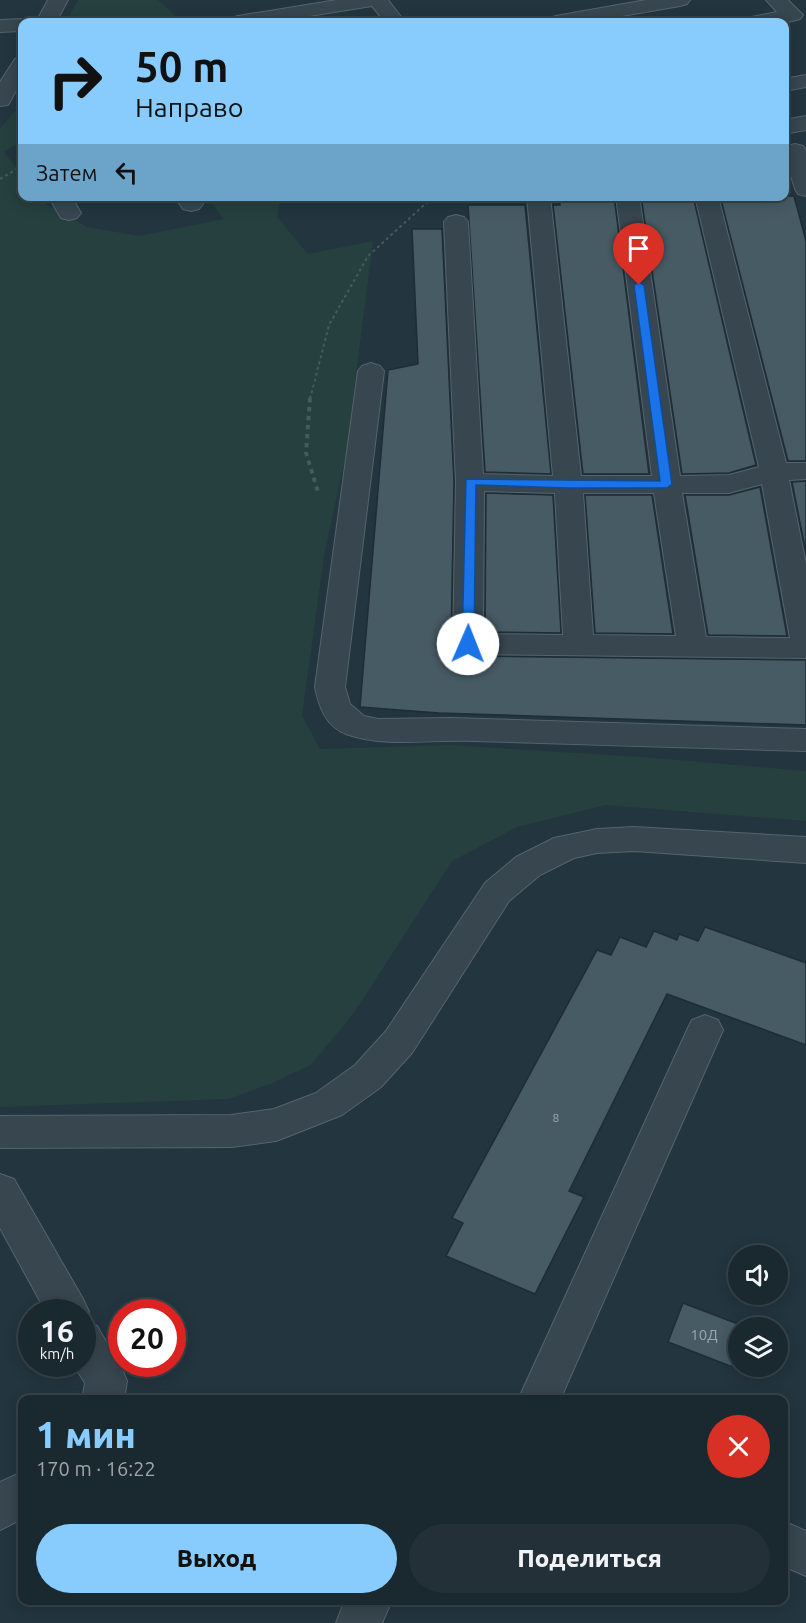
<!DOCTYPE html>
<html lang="ru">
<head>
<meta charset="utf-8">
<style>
  :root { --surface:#1a282f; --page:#233037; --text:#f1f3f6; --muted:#9fa6aa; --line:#38444b; --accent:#87ccfc }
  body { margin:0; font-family:Ubuntu,sans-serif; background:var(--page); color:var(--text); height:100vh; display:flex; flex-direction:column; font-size:22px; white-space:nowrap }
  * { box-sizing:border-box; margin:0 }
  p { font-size:20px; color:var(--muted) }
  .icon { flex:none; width:33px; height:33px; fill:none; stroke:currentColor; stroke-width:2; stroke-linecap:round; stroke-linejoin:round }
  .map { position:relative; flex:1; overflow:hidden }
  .details { position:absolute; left:18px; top:1395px; width:770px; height:210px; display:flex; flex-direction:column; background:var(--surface); border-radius:12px; box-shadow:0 3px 15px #0003,0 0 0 2px var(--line) }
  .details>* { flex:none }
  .banner { position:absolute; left:18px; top:18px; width:771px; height:183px; border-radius:12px; box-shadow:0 3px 15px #0003,0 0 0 2px var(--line); background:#87ccfc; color:#111; overflow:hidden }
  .tools { position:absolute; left:728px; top:1245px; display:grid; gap:12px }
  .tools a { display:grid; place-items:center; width:60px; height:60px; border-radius:50%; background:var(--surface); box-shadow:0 3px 15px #0003,0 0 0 2px var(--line); font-size:30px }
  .speed { position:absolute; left:18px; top:1299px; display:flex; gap:12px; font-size:30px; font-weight:700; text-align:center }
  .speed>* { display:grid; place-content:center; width:78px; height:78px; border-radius:50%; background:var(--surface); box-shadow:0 3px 15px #0003,0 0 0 2px var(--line); line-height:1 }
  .speed small { font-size:15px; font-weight:400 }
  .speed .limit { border:9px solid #d22; background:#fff; color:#111 }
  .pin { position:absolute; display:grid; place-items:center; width:51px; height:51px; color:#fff; margin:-62px -26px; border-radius:50% 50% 50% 0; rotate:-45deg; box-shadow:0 0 6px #0007 }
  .pin .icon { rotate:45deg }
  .me { position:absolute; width:66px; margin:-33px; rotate:1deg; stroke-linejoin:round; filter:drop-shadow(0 0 4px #0008) }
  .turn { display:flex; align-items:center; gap:21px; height:126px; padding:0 18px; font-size:27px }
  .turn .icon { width:78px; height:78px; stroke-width:2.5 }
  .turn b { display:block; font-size:42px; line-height:51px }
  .then { display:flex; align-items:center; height:57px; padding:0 18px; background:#0003; gap:12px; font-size:22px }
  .round { display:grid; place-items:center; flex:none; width:63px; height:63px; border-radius:32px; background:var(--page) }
  .headline { display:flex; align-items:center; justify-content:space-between; height:102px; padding:0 18px }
  h1 { font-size:36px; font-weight:800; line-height:45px; color:var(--accent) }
  .action { display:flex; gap:12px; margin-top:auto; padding:12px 18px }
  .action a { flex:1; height:69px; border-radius:36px; background:var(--accent); color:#111; font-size:24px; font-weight:800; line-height:69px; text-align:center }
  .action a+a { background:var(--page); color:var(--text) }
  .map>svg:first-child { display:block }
</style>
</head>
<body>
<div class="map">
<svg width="806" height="1623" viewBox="0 0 806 1623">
  <rect width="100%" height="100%" fill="#23353f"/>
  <g fill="#25403e">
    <polygon points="78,0 158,0 178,18 162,22 66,22"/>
    <polygon points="22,104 22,141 4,152 22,175 22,196 40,197 46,204 87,227 139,236 224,219 211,202 234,197 281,196 277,217 308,254 373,241 346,454 324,556 302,716 320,749 450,745 642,757 806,771 806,821 606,805 517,827 452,861 354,1013 311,1065 270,1084 229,1099 0,1107 0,128"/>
  </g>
  <g fill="#475b65" stroke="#1e2d36" stroke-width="1.5">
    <polygon points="559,196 614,196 649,474 583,474 553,205 560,205"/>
    <polygon points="641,196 693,196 756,465 729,473 682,474"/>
    <polygon points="720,196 794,196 806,241 806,461 788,461"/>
    <polygon points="468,205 525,205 551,474 485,472"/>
    <polygon points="412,229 442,229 454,482 451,644 455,652 468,656 806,660 806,725 439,713 360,707 388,370 418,364"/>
    <polygon points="806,481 806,553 792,482"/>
    <polygon points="760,487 787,636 708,635 685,495 729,495"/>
    <polygon points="486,493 553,495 561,633 485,632"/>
    <polygon points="585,495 652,495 673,634 595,633"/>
    <polygon points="705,927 806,963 806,1045 667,994 569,1191 584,1197 535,1294 446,1256 463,1223 452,1218 597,950 611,955 620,937 646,947 654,931 677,940 679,934 698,941"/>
    <polygon points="683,1303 738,1324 738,1369 668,1342"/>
  </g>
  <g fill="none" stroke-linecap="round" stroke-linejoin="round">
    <defs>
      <g id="minor">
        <polygon points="48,0 68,0 56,22 36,22"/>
        <polygon points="337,0 388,0 405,22 385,22 372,6 272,22 228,22 231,18 238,16"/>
        <polygon points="646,0 690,0 687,4 680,6 622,16 626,22 605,22 602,20 587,22 546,22 549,18 556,16"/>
        <polygon points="766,0 788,0 803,15 800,19 784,23 744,22 747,18 777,12"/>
        <polygon points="22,19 30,22 22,22 22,31 0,32 0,20"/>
        <polygon points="22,57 22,80 8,105 0,106 0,82 15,59"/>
        <polygon points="806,75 806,87 784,91 784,79"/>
        <polygon points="806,116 806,130 784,134 784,120"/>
        <polygon points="795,144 803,146 806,151 806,196 798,194 795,189 784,153 787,146"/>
        <polygon points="48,196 71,196 81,213 77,218 69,220 61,218"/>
        <polygon points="174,196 197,196 203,204 199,209 191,211 183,209"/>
        <path d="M550,196L581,476H652L616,196H639L680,476L729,475L759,467L695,196H718L786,463H806V479L789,480L806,564V658L468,654L457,651L453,644L456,482L444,222L448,217L456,215L464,217L468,222L483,474L553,476L527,197ZM762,484L790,638L706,637L682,493H729ZM484,491L555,493L563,635L483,634ZM583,493H654L676,636L593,635Z"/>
        <path d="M371,363L380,366L384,371L345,687L350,704L364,716L378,719L452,718L806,729V751C695,748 584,744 473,741C432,739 385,748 346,734C325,726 319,706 315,687L358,371L362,366Z"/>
        <polygon points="634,827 806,837 806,863 634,851 597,853 574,858 540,875 509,901 412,1053 381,1087 342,1115 289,1136 276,1141 231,1147 0,1148 0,1116 231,1115 274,1109 316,1093 355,1065 386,1031 485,883 516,857 554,838 597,829"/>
        <polygon points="705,1015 718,1020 723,1030 560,1400 518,1400 687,1030 692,1020"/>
        <polygon points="0,1174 14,1179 83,1299 89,1312 84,1321 97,1326 121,1367 127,1381 124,1400 82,1400 85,1383 73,1364 82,1364 82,1312 46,1312 0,1228"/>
        <polygon points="22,1472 22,1519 0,1530 0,1482"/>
        <polygon points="783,1521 806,1531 806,1576 783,1566"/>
        <polygon points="345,1600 392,1600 382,1623 336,1623"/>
      </g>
    </defs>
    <use href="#minor" stroke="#55646d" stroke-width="2"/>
    <g stroke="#435c5a" stroke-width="2" stroke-dasharray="3 3" stroke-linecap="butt">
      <polyline points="0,179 22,166"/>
      <polyline points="310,399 329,325 368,256 434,196"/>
    </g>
    <polyline stroke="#435c5a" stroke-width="4" stroke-dasharray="4.5 4.5" stroke-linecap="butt" points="310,398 306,453 319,495"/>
    <use href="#minor" fill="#37464f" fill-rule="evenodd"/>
  </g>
  <polygon fill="#1a73e8" stroke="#114b97" stroke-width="1.5" points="639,282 644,285 672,484 667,488 568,488 476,485 474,644 473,647 464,647 462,644 466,479 660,481 634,285"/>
  <g text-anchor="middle" stroke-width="4.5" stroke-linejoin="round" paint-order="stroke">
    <g font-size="12" fill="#99a8b1">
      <text x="556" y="1122">8</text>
    </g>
    <g font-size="15" fill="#99a8b1">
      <text x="704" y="1340">10Д</text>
    </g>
  </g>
</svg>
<div class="tools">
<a><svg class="icon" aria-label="sound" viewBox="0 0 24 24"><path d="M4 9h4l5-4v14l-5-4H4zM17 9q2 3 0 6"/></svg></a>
<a><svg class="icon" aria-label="layers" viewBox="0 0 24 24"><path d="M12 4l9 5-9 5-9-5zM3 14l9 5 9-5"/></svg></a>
</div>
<div class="speed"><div>16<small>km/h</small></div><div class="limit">20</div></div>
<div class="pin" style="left:639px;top:285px;background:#d93025"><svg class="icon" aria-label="arrive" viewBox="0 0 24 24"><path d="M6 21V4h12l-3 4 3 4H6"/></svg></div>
<svg class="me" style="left:468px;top:644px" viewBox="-20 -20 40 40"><circle r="19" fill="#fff"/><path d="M0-13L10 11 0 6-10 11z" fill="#1a73e8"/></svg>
<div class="banner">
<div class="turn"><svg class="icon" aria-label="right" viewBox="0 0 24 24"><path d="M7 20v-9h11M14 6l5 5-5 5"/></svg><div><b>50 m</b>Направо</div></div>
<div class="then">Затем<svg class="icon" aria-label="left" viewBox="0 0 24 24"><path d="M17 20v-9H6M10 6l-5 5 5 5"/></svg></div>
</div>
<section class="details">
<div class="headline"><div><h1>1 мин</h1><p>170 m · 16:22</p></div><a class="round" style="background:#d93025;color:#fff"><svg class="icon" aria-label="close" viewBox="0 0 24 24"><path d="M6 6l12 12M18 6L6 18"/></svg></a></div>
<div class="action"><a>Выход</a><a>Поделиться</a></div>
</section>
</div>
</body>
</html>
